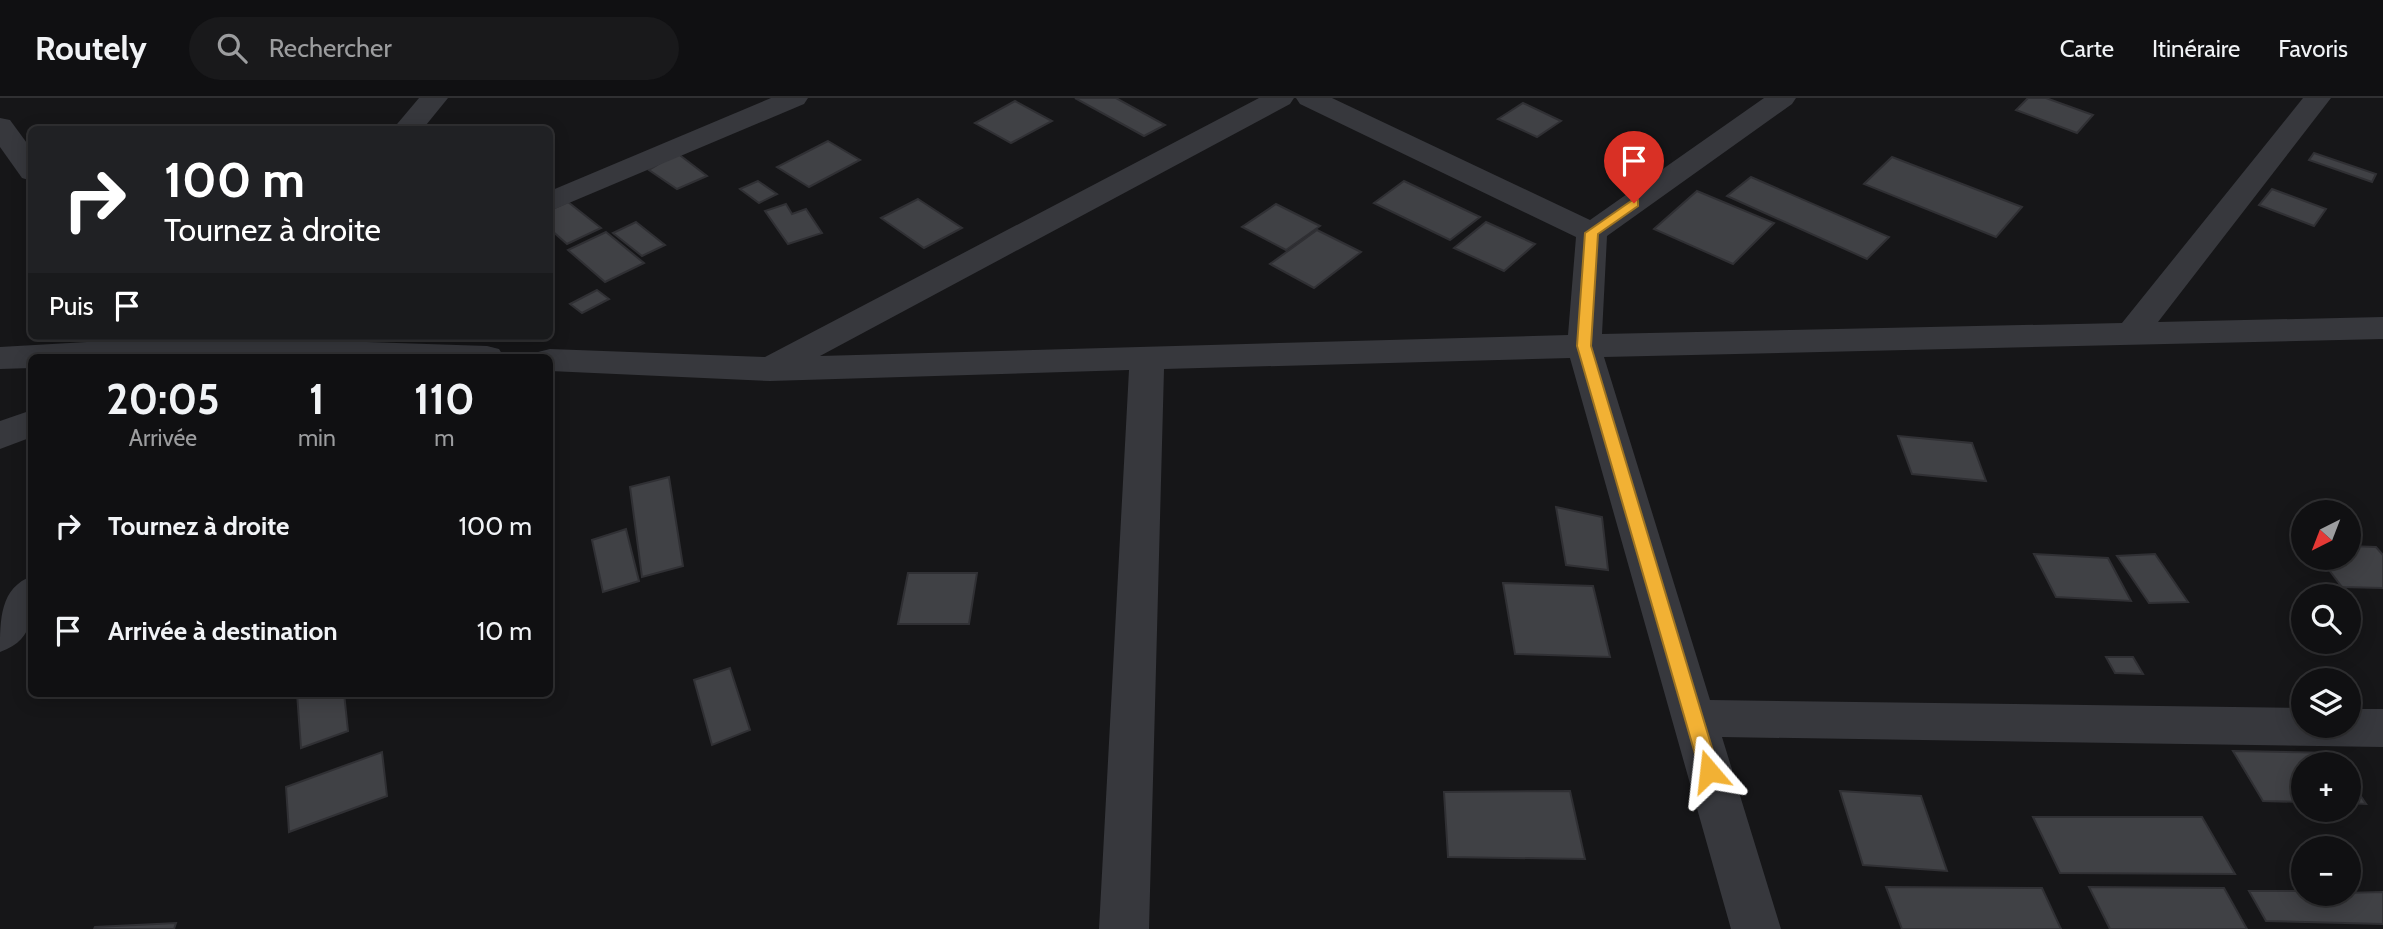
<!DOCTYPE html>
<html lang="fr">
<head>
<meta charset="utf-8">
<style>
  :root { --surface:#101012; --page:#19191b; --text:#f1f3f6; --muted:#9c9d9f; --line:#303032 }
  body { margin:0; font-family:Cabin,sans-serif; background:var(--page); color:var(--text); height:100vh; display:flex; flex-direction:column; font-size:26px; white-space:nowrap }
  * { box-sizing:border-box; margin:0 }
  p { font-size:23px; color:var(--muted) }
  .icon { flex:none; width:38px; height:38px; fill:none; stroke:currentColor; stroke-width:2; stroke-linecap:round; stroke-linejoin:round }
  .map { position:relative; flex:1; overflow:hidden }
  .sheet { position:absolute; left:28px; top:256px; width:525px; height:343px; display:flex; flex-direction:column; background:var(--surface); border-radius:10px; box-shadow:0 4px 18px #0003,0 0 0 2px var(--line) }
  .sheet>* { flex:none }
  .banner { position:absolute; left:28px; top:28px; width:525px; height:214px; border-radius:10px; box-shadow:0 4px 18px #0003,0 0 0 2px var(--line); background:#202124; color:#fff; overflow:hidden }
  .needle { width:46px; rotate:222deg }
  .controls { position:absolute; left:2291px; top:402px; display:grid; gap:14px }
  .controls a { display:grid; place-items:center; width:70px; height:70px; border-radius:50%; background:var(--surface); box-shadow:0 4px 18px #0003,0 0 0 2px var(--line); font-size:35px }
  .pin { position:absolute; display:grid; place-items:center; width:60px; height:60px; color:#fff; margin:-72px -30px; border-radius:50% 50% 50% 0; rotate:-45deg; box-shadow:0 0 7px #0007 }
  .pin .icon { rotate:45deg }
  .me { position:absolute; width:77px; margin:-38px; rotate:343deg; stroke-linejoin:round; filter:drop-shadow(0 0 5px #0008) }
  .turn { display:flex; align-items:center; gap:24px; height:147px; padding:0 21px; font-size:32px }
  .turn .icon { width:91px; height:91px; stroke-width:2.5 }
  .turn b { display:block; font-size:49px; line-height:60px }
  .then { display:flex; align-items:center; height:66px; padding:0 21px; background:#0003; gap:14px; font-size:26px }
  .eta { display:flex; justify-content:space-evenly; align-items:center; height:119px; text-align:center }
  .eta b { font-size:42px; font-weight:800; line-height:49px }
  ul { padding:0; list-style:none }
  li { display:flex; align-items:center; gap:21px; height:105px; padding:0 21px }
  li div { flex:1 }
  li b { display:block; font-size:26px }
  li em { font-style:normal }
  header { display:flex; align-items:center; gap:42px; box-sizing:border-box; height:98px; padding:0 35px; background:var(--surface); border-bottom:2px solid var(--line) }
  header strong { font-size:33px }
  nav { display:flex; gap:38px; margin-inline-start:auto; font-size:24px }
  .search { width:490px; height:63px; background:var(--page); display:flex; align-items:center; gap:18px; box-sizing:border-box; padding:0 24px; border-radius:38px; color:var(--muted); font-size:26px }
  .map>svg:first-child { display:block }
</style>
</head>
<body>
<header>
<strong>Routely</strong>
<div class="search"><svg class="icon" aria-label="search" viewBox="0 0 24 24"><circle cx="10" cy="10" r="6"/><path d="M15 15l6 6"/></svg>Rechercher</div>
<nav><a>Carte</a><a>Itinéraire</a><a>Favoris</a></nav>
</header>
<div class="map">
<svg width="2383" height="831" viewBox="0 0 2383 831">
  <rect width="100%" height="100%" fill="#161618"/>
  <g fill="#404145" stroke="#303034" stroke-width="2">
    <polygon points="1075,0 1116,0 1165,27 1144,38"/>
    <polygon points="2028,0 2046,0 2093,17 2077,35 2016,12"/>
    <polygon points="1015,3 1052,23 1011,45 975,25"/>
    <polygon points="1523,5 1561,23 1537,39 1498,21"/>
    <polygon points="828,43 860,62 809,89 777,69"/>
    <polygon points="677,55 707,78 677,91 649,72"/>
    <polygon points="2314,55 2376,76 2372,84 2309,62"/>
    <polygon points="1892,59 2022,109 1996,139 1864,86"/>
    <polygon points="1751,79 1889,139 1867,161 1727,98"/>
    <polygon points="758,83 777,96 759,105 740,91"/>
    <polygon points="1404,83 1480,119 1450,142 1374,105"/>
    <polygon points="2272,91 2326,111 2314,128 2259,107"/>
    <polygon points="1697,93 1774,125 1733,166 1654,131"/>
    <polygon points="918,101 962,130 924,150 881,120"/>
    <polygon points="568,104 601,130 567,146 550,131 550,112"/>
    <polygon points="786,106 792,116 806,111 822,135 788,146 765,113"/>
    <polygon points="1276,106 1320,128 1286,152 1242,129"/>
    <polygon points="636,124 665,147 642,158 613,135"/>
    <polygon points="1486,124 1535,146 1504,173 1454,150"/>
    <polygon points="1317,132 1361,154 1314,190 1270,166"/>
    <polygon points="606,134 644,165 605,184 568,152"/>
    <polygon points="597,192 609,201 582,215 570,206"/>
    <polygon points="1898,338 1972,345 1986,383 1912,376"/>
    <polygon points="669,379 683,468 642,479 630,389"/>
    <polygon points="1556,409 1602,419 1608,472 1566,467"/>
    <polygon points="626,431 639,483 603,494 592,442"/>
    <polygon points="2348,448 2376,449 2383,457 2383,490 2342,489 2320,460 2348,460"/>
    <polygon points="2034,456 2108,460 2131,503 2056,499"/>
    <polygon points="2155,456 2188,504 2149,505 2117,458"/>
    <polygon points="908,475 977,475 969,526 898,526"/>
    <polygon points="1503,485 1593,488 1610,559 1515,556"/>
    <polygon points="2106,559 2133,559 2143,576 2115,575"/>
    <polygon points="730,570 750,632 712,647 694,582"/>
    <polygon points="297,595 344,595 348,633 301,650"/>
    <polygon points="2233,653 2333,655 2340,667 2303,667 2303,704 2263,703"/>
    <polygon points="382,654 387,698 289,734 286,689"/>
    <polygon points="2348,679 2366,706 2348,705"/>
    <polygon points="1570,693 1585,761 1448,759 1444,694"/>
    <polygon points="1840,693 1921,698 1947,773 1863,767"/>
    <polygon points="2033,719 2202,719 2235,776 2060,775"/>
    <polygon points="1886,789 2042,790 2061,831 1902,831"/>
    <polygon points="2089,789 2224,790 2247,831 2110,831"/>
    <polygon points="2249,793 2303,793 2303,796 2383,794 2383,826 2266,823"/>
    <polygon points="176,825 174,831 94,831 95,829"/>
  </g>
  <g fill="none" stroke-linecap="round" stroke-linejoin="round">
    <g fill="#37383d" fill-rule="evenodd">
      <polygon points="419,0 448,0 422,32 392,32"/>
      <polygon points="771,0 808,0 804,6 550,113 550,93"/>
      <polygon points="1259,0 1294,0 1290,6 820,258 1568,237 1576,139 1300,6 1296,0 1332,0 1590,122 1764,0 1796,0 1792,6 1607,138 1602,236 2122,225 2303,0 2331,0 2158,224 2383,219 2383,241 1604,259 1710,602 2303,610 2303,628 2348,628 2348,611 2383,611 2383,649 1722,639 1781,831 1731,831 1570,260 1164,271 1149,831 1099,831 1129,272 770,283 550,273 550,259 535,259 538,254 550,251 765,259"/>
      <polygon points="0,20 10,22 32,52 32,83 22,80 0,49"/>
      <polygon points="191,238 487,248 499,251 504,259 32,259 32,270 0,271 0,249"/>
      <polygon points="32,312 32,339 0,351 0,323"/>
      <path d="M32,478C32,511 38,541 0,554C0,521 0,490 32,478Z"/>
    </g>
  </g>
  <polygon fill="#f2b134" stroke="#9d7322" stroke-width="2" points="1634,101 1638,102 1638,108 1598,136 1591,248 1719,673 1716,679 1709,681 1703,679 1700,673 1577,248 1585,135"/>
</svg>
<div class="controls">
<a><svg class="needle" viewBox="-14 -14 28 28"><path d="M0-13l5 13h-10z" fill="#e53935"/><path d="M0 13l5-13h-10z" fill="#9c9d9f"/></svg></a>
<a><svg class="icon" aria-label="search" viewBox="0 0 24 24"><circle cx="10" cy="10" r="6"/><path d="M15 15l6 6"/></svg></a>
<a><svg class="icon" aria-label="layers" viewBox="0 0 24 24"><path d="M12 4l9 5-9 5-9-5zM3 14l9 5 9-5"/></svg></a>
<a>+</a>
<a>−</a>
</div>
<div class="pin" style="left:1634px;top:105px;background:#d93025"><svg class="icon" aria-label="arrive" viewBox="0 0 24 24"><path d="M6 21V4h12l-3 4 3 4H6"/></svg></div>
<svg class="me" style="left:1709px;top:673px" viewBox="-20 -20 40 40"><path d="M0-17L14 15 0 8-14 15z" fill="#f2b134" stroke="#fff" stroke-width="4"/></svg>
<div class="banner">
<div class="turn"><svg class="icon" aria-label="right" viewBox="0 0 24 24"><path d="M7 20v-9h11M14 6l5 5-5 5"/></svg><div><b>100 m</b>Tournez à droite</div></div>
<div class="then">Puis<svg class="icon" aria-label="arrive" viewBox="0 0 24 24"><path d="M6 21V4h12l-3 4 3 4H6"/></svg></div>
</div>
<section class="sheet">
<div class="eta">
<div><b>20:05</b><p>Arrivée</p></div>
<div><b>1</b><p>min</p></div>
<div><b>110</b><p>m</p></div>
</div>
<ul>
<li><svg class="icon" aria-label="right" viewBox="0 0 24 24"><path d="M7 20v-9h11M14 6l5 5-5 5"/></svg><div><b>Tournez à droite</b></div><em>100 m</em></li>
<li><svg class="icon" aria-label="arrive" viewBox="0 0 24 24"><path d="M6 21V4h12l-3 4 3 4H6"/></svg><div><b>Arrivée à destination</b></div><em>10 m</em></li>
</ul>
</section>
</div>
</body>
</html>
